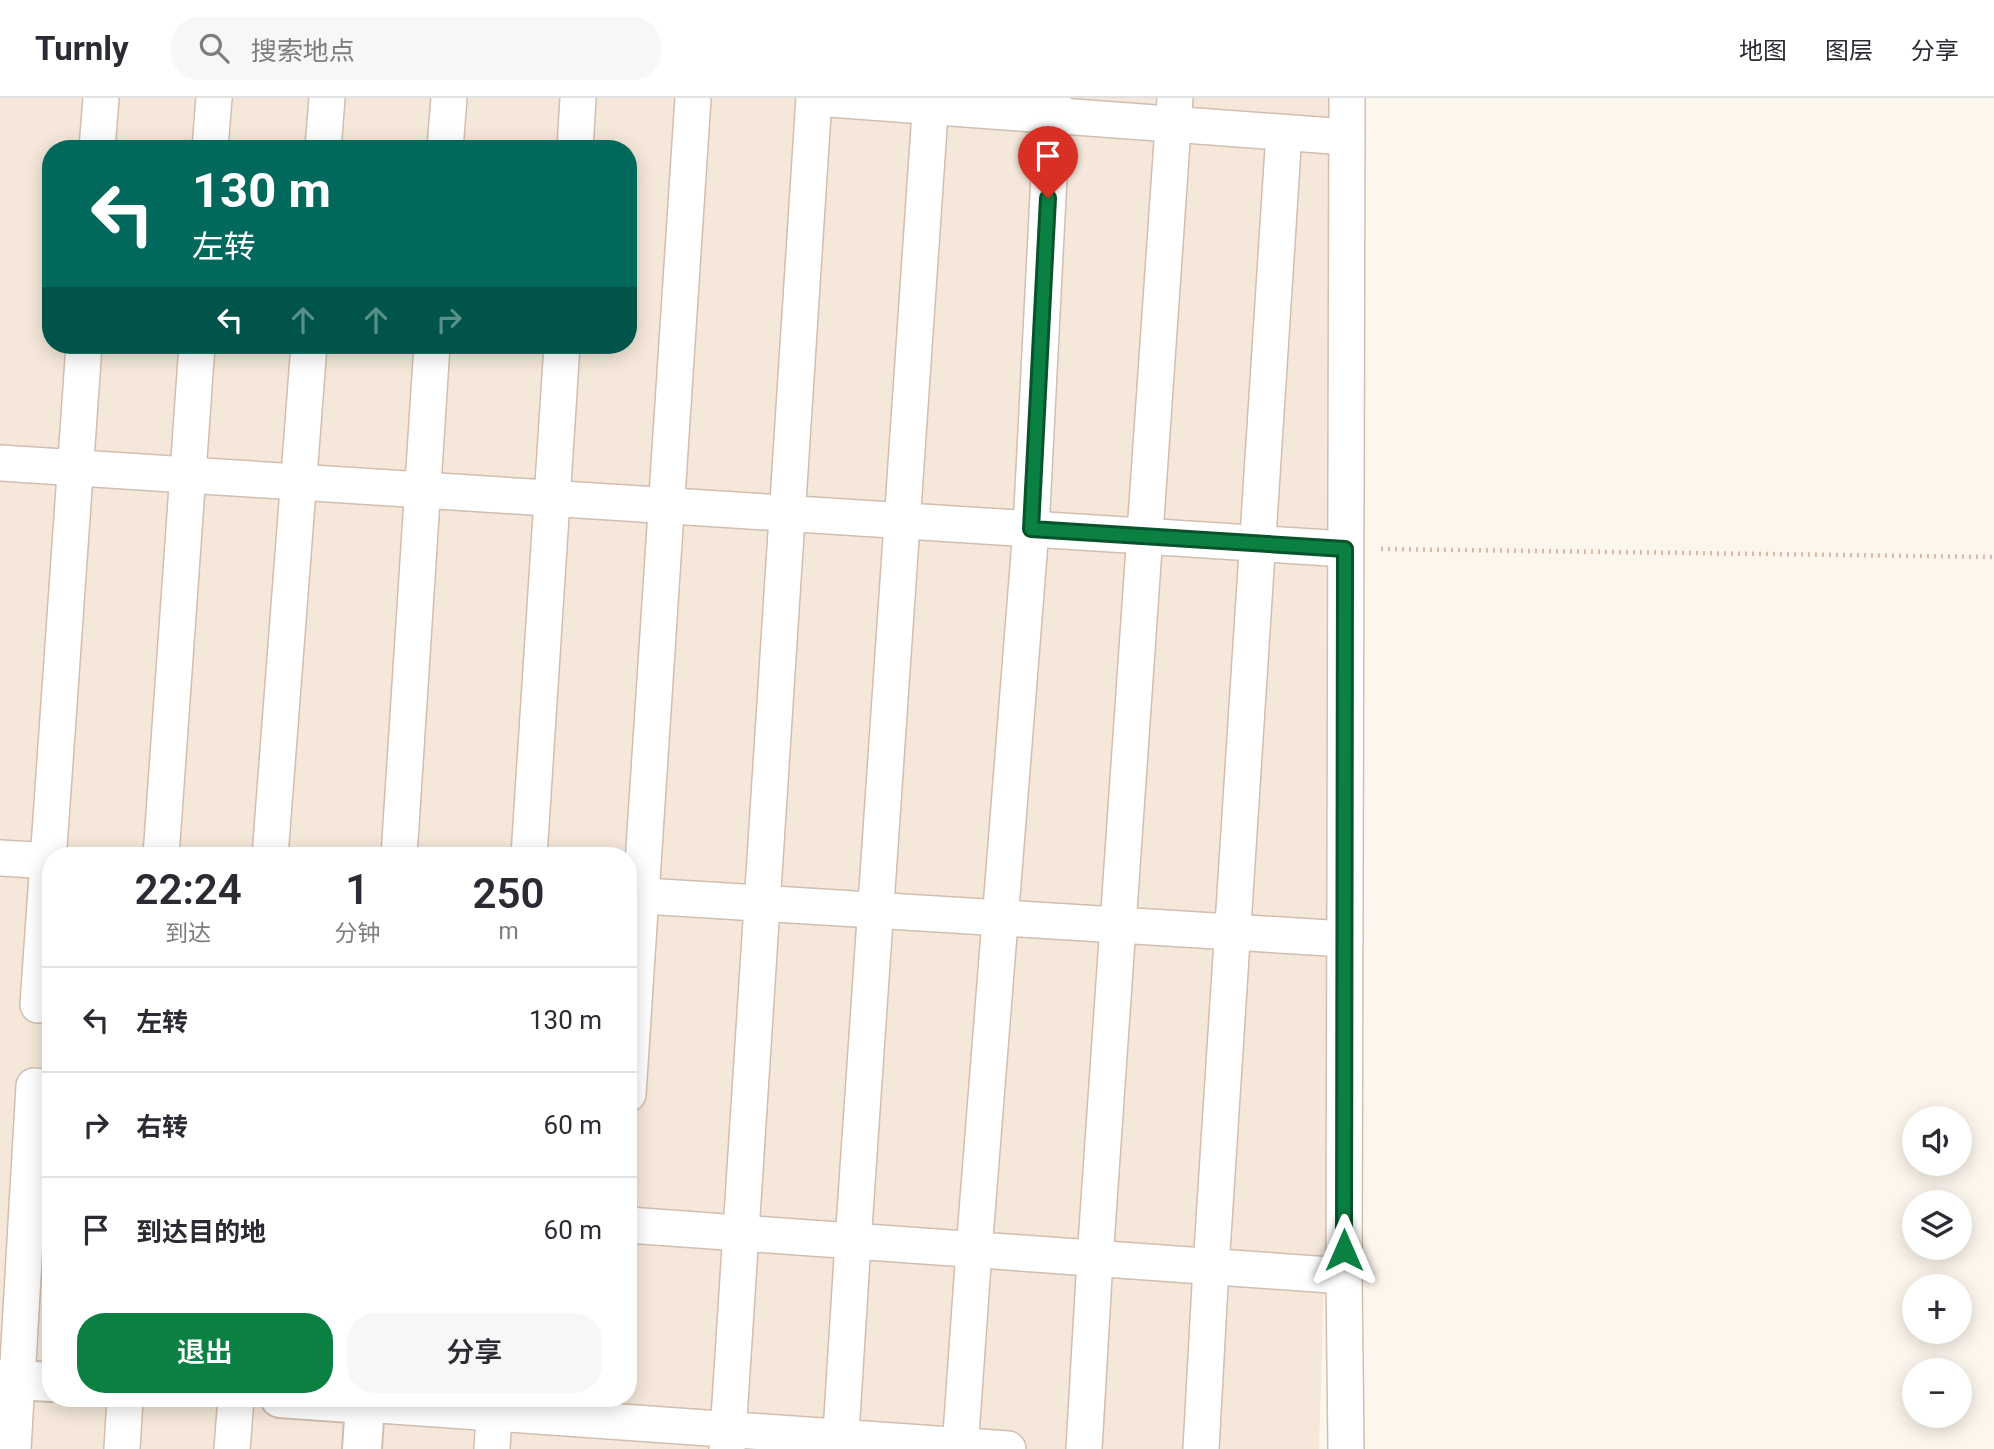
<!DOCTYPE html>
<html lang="zh">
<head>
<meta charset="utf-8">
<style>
  :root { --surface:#fff; --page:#f7f7f7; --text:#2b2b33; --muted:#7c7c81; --line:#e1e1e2; --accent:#0b8043 }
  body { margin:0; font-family:Roboto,"Noto Sans SC",sans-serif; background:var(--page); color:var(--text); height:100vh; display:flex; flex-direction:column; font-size:26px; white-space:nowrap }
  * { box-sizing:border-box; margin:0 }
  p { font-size:23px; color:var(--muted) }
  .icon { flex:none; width:38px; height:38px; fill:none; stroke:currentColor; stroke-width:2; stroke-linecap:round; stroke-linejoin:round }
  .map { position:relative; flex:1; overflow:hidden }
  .panel { position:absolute; left:42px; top:749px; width:595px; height:560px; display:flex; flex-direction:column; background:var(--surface); border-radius:28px; box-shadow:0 4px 18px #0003 }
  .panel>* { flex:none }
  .banner { position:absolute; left:42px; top:42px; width:595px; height:214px; border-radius:28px; box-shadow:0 4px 18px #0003; background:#00695c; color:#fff; overflow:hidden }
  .tools { position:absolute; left:1902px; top:1008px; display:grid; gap:14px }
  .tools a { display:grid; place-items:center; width:70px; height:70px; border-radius:50%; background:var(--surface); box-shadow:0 4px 18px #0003; font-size:35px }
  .pin { position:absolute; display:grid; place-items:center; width:60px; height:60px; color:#fff; margin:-72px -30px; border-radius:50% 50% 50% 0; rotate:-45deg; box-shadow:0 0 7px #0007 }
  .pin .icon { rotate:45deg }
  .me { position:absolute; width:77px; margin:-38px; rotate:0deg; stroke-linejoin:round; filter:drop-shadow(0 0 5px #0008) }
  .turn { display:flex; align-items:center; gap:24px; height:147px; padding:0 35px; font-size:32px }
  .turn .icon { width:91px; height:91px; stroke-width:2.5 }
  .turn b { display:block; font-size:49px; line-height:60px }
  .lanes { display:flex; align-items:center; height:66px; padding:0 35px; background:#0003; justify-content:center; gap:35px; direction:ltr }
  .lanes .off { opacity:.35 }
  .eta { display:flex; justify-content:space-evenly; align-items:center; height:119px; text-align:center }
  .eta b { font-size:42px; font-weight:600; line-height:49px }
  .primary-button { display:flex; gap:14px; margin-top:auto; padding:14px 35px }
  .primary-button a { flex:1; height:80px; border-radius:28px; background:var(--accent); color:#fff; font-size:28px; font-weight:600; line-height:80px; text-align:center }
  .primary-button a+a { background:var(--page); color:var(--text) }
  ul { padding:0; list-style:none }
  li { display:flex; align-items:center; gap:21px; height:105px; padding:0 35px; border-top:2px solid var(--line) }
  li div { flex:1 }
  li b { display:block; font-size:26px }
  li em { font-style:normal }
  header { display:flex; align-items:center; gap:42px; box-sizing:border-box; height:98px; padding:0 35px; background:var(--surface); border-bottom:2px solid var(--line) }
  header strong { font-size:33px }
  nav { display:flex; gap:38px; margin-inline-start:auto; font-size:24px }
  .search { width:490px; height:63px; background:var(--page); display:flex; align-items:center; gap:18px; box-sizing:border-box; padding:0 24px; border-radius:28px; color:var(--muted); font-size:26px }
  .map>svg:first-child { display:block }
</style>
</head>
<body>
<header>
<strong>Turnly</strong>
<div class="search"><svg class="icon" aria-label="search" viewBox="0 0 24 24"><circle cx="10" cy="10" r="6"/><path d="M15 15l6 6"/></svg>搜索地点</div>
<nav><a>地图</a><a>图层</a><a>分享</a></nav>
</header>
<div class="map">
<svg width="1994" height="1351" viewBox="0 0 1994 1351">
  <rect width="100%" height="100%" fill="#fdf6ec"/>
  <path fill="#f5e8da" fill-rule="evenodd" d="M0,0H1360L1319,1351H0ZM51,51H628V247H51ZM51,758H628V1300H51Z"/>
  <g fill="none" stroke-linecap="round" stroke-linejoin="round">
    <defs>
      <g id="minor">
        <polyline points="816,0 1347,39"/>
        <polyline points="97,51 101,0"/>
        <polyline points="210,51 214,0"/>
        <polyline points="323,51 327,0"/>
        <polyline points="445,51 449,0"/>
        <polyline points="575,51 578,0"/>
        <polyline points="0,365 1345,451"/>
        <polyline points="161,758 197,247"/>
        <polyline points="270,758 309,247"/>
        <polyline points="399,758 432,247"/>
        <polyline points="529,758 562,247"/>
        <polyline points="0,760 51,763"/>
        <polyline points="628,797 1345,841"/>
        <polyline points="38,907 84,247"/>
        <polyline points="628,996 693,0"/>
        <polyline points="628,1127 1344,1178"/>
        <polyline points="365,1300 365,1306 1008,1351"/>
        <polyline points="13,1351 34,988 51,990"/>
        <polyline points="122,1351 125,1300"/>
        <polyline points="232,1351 236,1300"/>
        <polyline points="492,1351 495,1300"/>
        <polyline points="727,1351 814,0"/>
        <polyline points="840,1351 853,1144 931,0"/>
        <polyline points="960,1351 974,1152 1031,431 1053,0"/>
        <polyline points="1084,1351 1095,1161 1175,0"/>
        <polyline points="1201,1351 1211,1169 1284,35"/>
        <polyline points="1346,1351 1344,1178 1347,0"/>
      </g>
      <g id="tertiary">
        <polyline points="0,1281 51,1284"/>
        <polyline points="280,1300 365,1306 362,1351"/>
      </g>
    </defs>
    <use href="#minor" stroke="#d1beb0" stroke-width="38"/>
    <use href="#tertiary" stroke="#d1beb0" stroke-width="42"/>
    <polyline stroke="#d9b8a5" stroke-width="4.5" stroke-dasharray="2 5" stroke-linecap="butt" points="1381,451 1994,459"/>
    <use href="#minor" stroke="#fff" stroke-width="35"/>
    <use href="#tertiary" stroke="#fff" stroke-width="38"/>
  </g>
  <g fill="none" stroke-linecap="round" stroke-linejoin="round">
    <defs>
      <polyline id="route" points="1048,100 1031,431 1345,451 1344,1152"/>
    </defs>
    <use href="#route" stroke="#07532c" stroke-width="18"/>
    <use href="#route" stroke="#0b8043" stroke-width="12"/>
  </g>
</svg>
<div class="tools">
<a><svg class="icon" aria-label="sound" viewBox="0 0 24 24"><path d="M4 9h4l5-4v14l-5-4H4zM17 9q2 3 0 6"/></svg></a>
<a><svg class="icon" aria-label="layers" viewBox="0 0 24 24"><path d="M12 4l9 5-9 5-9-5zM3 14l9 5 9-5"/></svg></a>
<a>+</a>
<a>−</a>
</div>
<div class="pin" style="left:1048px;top:100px;background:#d93025"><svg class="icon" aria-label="arrive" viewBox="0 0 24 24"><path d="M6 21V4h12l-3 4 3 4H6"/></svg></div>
<svg class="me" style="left:1344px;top:1152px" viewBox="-20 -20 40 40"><path d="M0-17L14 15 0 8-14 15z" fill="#0b8043" stroke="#fff" stroke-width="4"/></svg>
<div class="banner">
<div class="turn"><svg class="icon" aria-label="left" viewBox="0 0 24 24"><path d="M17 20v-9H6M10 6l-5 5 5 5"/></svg><div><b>130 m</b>左转</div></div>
<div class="lanes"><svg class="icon" aria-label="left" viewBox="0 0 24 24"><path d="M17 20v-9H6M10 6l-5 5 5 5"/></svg><svg class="icon off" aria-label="ahead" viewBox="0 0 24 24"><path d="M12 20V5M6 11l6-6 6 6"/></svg><svg class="icon off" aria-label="ahead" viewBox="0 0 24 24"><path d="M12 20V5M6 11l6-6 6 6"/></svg><svg class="icon off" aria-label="right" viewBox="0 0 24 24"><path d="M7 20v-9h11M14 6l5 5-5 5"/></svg></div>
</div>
<section class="panel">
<div class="eta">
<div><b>22:24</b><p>到达</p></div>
<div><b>1</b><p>分钟</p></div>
<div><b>250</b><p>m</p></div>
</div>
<ul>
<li><svg class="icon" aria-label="left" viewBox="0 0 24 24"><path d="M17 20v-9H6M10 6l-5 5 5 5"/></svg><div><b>左转</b></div><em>130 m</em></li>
<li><svg class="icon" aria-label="right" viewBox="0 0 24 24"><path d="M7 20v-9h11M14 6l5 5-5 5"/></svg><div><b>右转</b></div><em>60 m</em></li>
<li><svg class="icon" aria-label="arrive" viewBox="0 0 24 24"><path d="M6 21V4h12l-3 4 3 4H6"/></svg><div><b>到达目的地</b></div><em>60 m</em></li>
</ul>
<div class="primary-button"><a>退出</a><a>分享</a></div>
</section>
</div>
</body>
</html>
